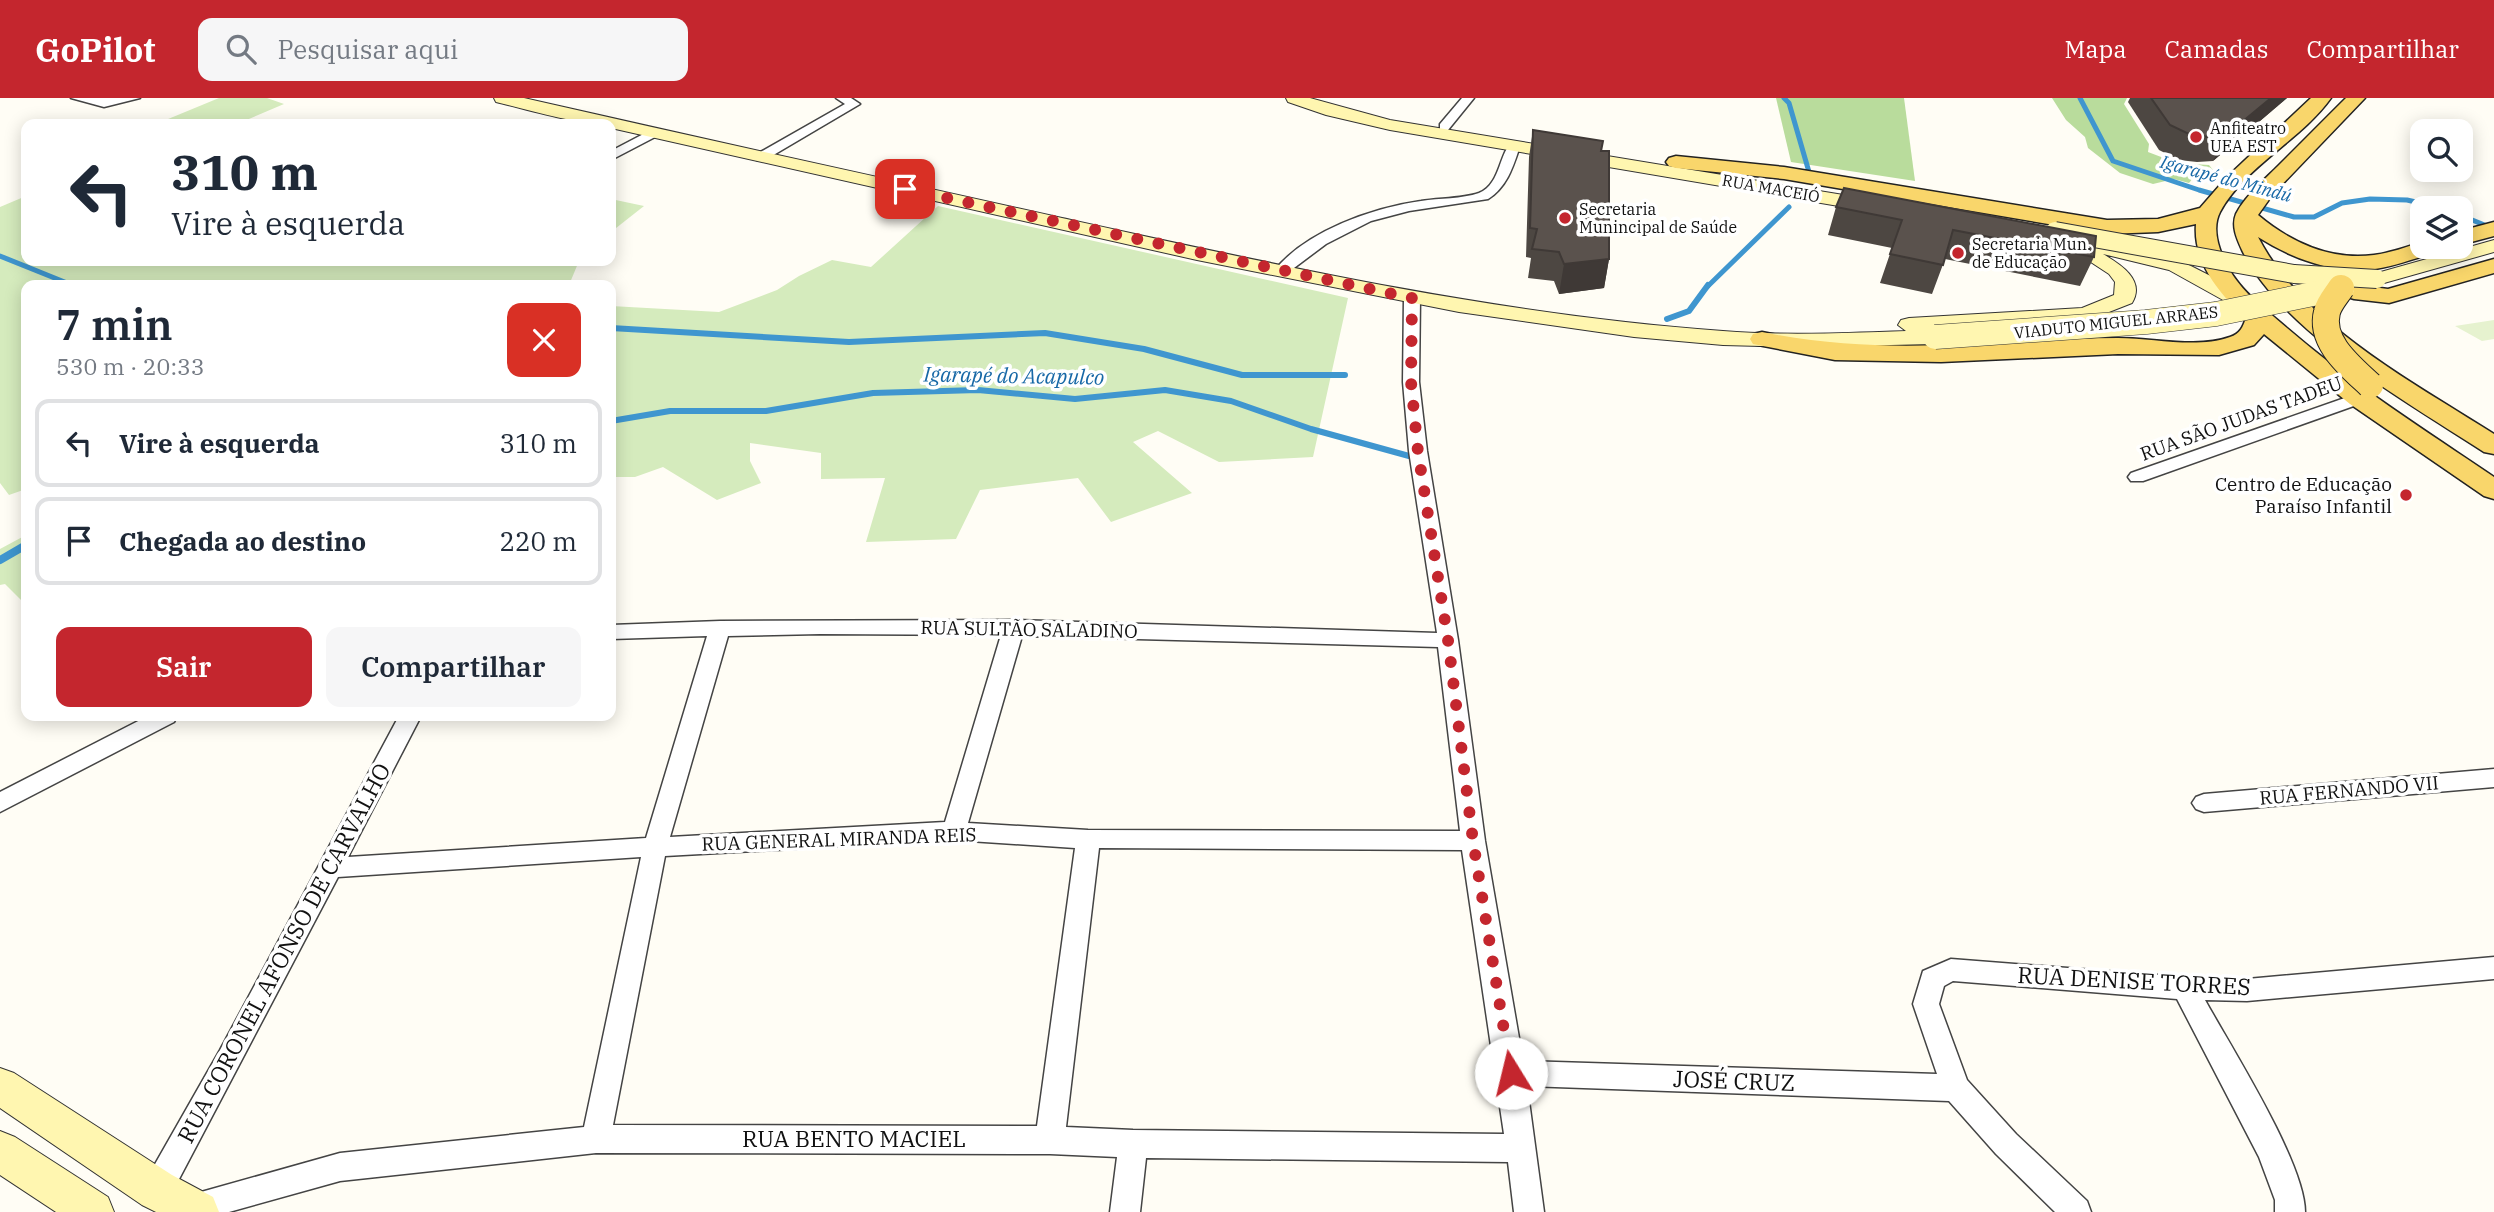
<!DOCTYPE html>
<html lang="pt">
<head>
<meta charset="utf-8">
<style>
  :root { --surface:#fff; --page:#f6f6f7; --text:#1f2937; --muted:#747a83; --line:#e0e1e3; --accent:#c4262e }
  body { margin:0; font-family:"IBM Plex Serif",serif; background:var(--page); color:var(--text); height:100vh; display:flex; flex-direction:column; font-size:26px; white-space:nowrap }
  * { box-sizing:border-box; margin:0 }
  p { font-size:23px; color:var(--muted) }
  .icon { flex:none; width:38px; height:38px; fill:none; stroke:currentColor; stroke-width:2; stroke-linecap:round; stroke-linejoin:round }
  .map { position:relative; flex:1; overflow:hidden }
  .panel { position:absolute; left:21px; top:182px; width:595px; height:441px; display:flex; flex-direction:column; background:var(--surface); border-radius:14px; box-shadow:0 4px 18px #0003 }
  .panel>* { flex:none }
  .top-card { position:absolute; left:21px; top:21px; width:595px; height:147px; border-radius:14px; box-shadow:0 4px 18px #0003; background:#fff; color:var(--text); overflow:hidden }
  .fabs { position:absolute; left:2410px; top:21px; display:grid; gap:14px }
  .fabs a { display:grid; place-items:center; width:63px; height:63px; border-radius:14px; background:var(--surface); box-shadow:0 4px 18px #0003; font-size:35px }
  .pin { position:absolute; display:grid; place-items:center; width:60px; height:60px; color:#fff; margin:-30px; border-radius:14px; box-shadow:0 4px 10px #0006 }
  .me { position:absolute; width:77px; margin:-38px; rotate:351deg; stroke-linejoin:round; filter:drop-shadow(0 0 5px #0008) }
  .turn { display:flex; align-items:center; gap:24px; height:147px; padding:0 35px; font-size:32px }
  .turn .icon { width:91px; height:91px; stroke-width:2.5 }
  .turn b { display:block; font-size:49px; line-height:60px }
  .round { display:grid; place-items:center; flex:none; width:74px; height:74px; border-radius:14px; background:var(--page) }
  .head { display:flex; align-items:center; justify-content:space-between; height:119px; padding:0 35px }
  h1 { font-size:42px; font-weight:600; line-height:52px }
  .cta { display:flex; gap:14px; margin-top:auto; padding:14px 35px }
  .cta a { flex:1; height:80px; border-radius:14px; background:var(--accent); color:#fff; font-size:28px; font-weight:600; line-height:80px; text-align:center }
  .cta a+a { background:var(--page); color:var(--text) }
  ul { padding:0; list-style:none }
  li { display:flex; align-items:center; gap:21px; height:88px; margin:0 14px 10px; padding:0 21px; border:4px solid var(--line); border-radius:14px }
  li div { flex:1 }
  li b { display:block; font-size:26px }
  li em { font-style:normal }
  header { display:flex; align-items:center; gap:42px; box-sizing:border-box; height:98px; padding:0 35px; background:var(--accent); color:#fff }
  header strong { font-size:33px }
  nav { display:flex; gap:38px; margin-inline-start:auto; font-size:24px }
  .search { width:490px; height:63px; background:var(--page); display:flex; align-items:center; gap:18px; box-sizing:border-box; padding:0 24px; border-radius:14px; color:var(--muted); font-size:26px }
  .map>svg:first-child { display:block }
</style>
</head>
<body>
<header>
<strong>GoPilot</strong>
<div class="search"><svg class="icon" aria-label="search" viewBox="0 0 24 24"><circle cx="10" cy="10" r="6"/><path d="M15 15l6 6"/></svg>Pesquisar aqui</div>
<nav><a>Mapa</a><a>Camadas</a><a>Compartilhar</a></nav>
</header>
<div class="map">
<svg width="2494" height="1114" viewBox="0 0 2494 1114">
  <rect width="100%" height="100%" fill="#fffdf5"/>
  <g fill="#d5ebbd">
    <polygon points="219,0 267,0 284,6 237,26 156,26"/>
    <polygon points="26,98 26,163 579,163 569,187 26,187 26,391 9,397 0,385 0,109"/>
    <polygon points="611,101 644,108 611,134"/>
    <polygon points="938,108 1348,200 1313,359 1219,364 1158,333 1133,344 1192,395 1111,424 1078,380 980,392 956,441 866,444 885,380 821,381 821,355 750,345 750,363 761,385 717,402 663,369 635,379 616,379 611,384 611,208 719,214 777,192 799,178 832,162 871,169"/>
    <polygon points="26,437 26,507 5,486 0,487 0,451"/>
  </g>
  <g fill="#b9dc9c">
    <polygon points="1776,0 1904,0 1915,83 1791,64"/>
    <polygon points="2052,0 2127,0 2124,6 2149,46 2148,54 2177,65 2209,67 2213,72 2193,80 2189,85 2174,81 2153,86 2120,75 2088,50 2085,39 2066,22"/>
  </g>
  <polygon fill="#e6f2cf" points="2494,222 2494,241 2482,243 2455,228"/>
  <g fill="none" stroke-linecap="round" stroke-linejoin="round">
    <g stroke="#3f96cf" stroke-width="5">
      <polyline points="1784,0 1789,5 1809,74"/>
      <polyline points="2080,0 2113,63 2199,92 2294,119 2314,119 2342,105 2370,101 2407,102 2442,110"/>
      <polyline points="2460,117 2494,131"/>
      <polyline points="0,158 72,187"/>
      <polyline points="1707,189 1789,109"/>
    </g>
    <g stroke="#3f96cf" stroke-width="6">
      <polyline points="1667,221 1689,213 1708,187"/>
      <polyline points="611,230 849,244 1045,235 1144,251 1242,277 1345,277"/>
      <polyline points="611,323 670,313 766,313 873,295 978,292 1075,301 1165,292 1231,303 1311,331 1409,358"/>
    </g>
    <polyline stroke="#3f96cf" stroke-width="8" points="0,462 26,447"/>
    <defs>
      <g id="minor">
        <polygon points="71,0 140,0 104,9"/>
        <polygon points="836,0 851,0 860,6 765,62 757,62 757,56 845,6"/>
        <polygon points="1462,0 1474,0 1448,32 1440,32 1440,26"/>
        <polygon points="653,31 657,32 657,38 611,62 611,53"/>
        <path d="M1514,44L1520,48C1513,69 1507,89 1488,101L1409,113L1371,123L1326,146L1286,176L1281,177L1274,173C1306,133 1372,110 1421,103C1439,100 1462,101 1479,95C1502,86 1499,50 1514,44Z"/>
        <path d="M1412,195L1420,200L1419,284L1427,353L1458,542L1485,743L1523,963L1937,976L1913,906L1923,873L1951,861L2185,879L2247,881L2494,859V881L2247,903L2205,902C2231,949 2305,1065 2305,1114H2275V1102L2259,1059L2177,901L1953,883L1944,888L1939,906L1967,982L2016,1036L2087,1103L2091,1114H2055L1996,1056L1949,1003L1527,988L1544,1114H1514L1508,1064L1146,1060L1140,1114H1110L1117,1059L1050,1056L596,1055L340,1083L229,1114H180L183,1100L194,1096L340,1055L584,1029L641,759L338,779L168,1102L157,1107L146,1102L142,1092L146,1082L220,952L399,618H421L348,759L646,740L707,538L611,541V527L720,523L1014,522L1437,535L1409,353L1403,284L1404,200ZM820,536L1001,537L945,724L670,739L728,538ZM1022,538L1438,549L1460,733L1088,732L968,725ZM954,742L1075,750L1037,1028L613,1027L665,758ZM1099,750L1462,752L1504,1036L1133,1032L1066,1029Z"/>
        <polygon points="2359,295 2367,300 2365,304 2143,383 2131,383 2128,379 2131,375"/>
        <polygon points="148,618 177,618 174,624 0,714 0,694"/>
        <polygon points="2494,671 2494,689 2204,714 2196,711 2192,705 2196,699 2204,696"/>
      </g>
      <g id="secondary">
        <path d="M494,0H524C703,41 883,80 1062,120C1280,168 1499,217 1723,233C1784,238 1845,235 1906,233L1898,227L1901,222L1909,220L2082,210L2114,197L2115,184L2109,176L2074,153L2077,149L2084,147L2094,151L2097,146L2104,144L2183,164L2248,197L2251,202L2248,207H2232L2169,172L2103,156C2120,166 2146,182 2132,205L2086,223L1926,233L1943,234L1946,239L1943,244L1935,246L1802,249L1723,247L1634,239L1459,214L1197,162L611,30V26C573,26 533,13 496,4Z"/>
        <polygon points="1286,0 1310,0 1390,22 1880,103 1890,109 1880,115 1390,32 1326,17 1288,4"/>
        <polygon points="2494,142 2494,154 2377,187 2370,185 2367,181 2370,177"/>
        <polygon points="0,970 14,975 172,1077 213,1099 219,1114 156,1114 142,1107 0,1010"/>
        <polygon points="0,1033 15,1039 108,1099 114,1114 56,1114 0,1077"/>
      </g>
      <g id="primary">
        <path d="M2311,0H2331C2302,41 2244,69 2220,114C2209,135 2224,166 2237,183C2250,201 2270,215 2287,230C2352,286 2423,331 2494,379V401L2484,398L2350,306L2264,236L2254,247L2219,257L2118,256L1941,264L1835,262L1753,246L1750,241L1753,236L1762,234C1888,260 1993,241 2118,240C2154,240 2196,251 2230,239C2240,236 2243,229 2246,220C2219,196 2193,164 2196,126L2158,134L2107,136L1784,81L1676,70L1669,68L1666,64L1669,60L1676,58L1784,69L2107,122L2158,121L2200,110L2227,79Z"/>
        <path d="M2346,0H2365L2273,96L2258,117C2290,144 2331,163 2374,157C2390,155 2406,149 2422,144V149H2441L2438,154C2417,159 2397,168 2375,171C2334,177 2291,160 2258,139C2302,226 2414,285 2494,336V356L2484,354C2409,305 2281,233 2242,152C2237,141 2231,128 2236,116C2245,98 2264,82 2278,68C2301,45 2323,23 2346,0Z"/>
        <polygon points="2494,124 2494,138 2460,147 2460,133"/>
        <polygon points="2494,161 2494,175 2389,205 2354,201 2303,185 2299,180 2303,175 2311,173 2357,187 2388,191"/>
      </g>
    </defs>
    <use href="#minor" stroke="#444" stroke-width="3"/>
    <use href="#secondary" stroke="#333" stroke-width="2"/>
    <use href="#primary" stroke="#222" stroke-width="3"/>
    <use href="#minor" fill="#fff" fill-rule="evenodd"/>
    <use href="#secondary" fill="#fff6b0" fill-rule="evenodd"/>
    <use href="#primary" fill="#f9d66b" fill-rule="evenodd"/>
    <defs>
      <polyline id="secondary-bridge-far1" points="2055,133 2294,176 2377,181"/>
      <polyline id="secondary-bridge" points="1935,239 2146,224 2216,216 2342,190"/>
      <path id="primary-bridge" d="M2341,190C2336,198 2329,205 2327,214C2319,244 2351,269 2370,287"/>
    </defs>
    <use href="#secondary-bridge-far1" stroke="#333" stroke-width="20" stroke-linecap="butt"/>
    <use href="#secondary-bridge" stroke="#333" stroke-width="25" stroke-linecap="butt"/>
    <use href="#primary-bridge" stroke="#222" stroke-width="28" stroke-linecap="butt"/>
    <use href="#secondary-bridge-far1" stroke="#fff6b0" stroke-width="18"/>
    <use href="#secondary-bridge" stroke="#fff6b0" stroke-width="24"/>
    <use href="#primary-bridge" stroke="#f9d66b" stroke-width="26"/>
  </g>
  <g fill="#4d4742">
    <polygon points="2130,0 2287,0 2213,63 2197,64 2179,62 2159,52 2128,4"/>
    <polygon points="1533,32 1609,161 1604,190 1559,196 1554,183 1528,180 1531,160 1526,159 1529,59"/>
    <polygon points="1836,109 2094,159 2080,188 1945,161 1932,196 1880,185 1892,150 1828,137"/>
  </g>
  <g fill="#3f3936">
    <polygon points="2271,0 2287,0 2213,63 2225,38"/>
    <polygon points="1609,161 1604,190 1559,196 1564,166"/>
  </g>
  <g fill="#5a524d" stroke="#3f3936" stroke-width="2">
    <polygon points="2151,0 2271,0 2225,38 2209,39 2191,37 2170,27"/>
    <polygon points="1533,32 1603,43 1601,53 1609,53 1609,161 1564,166 1559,154 1532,151 1537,131 1530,130"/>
    <polygon points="1844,90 2096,138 2094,159 1953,132 1943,167 1890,156 1902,122 1836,109"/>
  </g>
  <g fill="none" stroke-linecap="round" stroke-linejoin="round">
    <polyline stroke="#c4262e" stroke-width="12" stroke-dasharray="0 21.6" points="905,91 1412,200 1411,284 1418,354 1448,542 1473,743 1511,975"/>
  </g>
  <g fill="#c4262e" stroke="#fff" stroke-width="2.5">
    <circle cx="2196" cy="39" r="7"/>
    <circle cx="1565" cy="120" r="7"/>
    <circle cx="1958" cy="155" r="7"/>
    <circle cx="2406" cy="397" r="7"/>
  </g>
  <g text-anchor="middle" stroke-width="7" stroke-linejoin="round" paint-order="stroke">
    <g font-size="16" fill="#111" stroke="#fff" text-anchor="start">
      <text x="2210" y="36">Anfiteatro<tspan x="2210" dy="18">UEA EST</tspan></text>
      <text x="1579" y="117">Secretaria<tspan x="1579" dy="18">Munincipal de Saúde</tspan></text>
      <text x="1972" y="152">Secretaria Mun.<tspan x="1972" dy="18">de Educação</tspan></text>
    </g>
    <g font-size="16" fill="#111" stroke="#fff">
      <text transform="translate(1771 90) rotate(10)" y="6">RUA MACEIÓ</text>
      <text transform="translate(2116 224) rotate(-6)" y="6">VIADUTO MIGUEL ARRAES</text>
    </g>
    <g font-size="18" font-style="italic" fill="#1768a6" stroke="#fff">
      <text transform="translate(2226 81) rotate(15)" y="6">Igarapé do Mindú</text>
    </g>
    <g font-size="19" fill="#111" stroke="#fff">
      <text transform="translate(2241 320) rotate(-20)" y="7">RUA SÃO JUDAS TADEU</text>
      <text transform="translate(1029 531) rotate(1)" y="7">RUA SULTÃO SALADINO</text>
      <text transform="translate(2349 692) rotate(-5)" y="7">RUA FERNANDO VII</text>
      <text transform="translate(839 741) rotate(-2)" y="7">RUA GENERAL MIRANDA REIS</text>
    </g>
    <g font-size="19" fill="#111" stroke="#fff" text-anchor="end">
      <text x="2392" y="393">Centro de Educação<tspan x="2392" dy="22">Paraíso Infantil</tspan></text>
    </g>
    <g font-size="21" font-style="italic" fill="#1768a6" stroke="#fff">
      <text transform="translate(1014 278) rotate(1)" y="7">Igarapé do Acapulco</text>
    </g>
    <g font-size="23" fill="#111" stroke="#fff">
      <text transform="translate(284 855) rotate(-62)" y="8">RUA CORONEL AFONSO DE CARVALHO</text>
      <text transform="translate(2134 883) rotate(3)" y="8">RUA DENISE TORRES</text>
      <text transform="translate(1734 983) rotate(2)" y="8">JOSÉ CRUZ</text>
      <text x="854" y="1049">RUA BENTO MACIEL</text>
    </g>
  </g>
</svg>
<div class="fabs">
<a><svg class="icon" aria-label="search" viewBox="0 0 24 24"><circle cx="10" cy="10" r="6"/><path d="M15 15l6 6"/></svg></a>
<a><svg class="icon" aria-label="layers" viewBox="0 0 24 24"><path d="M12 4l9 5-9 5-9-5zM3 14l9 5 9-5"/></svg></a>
</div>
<div class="pin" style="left:905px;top:91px;background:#d93025"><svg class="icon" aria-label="arrive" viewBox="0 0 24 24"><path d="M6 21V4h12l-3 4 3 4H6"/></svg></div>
<svg class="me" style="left:1511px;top:975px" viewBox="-20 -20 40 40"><circle r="19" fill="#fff"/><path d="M0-13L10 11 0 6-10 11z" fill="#c4262e"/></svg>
<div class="top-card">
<div class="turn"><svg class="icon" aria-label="left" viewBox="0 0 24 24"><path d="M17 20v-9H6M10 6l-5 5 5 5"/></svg><div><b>310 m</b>Vire à esquerda</div></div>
</div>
<section class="panel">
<div class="head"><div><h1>7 min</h1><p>530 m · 20:33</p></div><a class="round" style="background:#d93025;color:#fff"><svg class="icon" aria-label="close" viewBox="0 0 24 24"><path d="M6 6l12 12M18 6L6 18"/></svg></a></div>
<ul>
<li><svg class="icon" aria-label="left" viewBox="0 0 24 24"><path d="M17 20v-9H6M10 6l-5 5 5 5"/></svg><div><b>Vire à esquerda</b></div><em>310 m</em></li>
<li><svg class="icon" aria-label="arrive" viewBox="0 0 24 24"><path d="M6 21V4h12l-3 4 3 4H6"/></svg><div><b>Chegada ao destino</b></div><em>220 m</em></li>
</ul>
<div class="cta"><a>Sair</a><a>Compartilhar</a></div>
</section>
</div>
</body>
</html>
